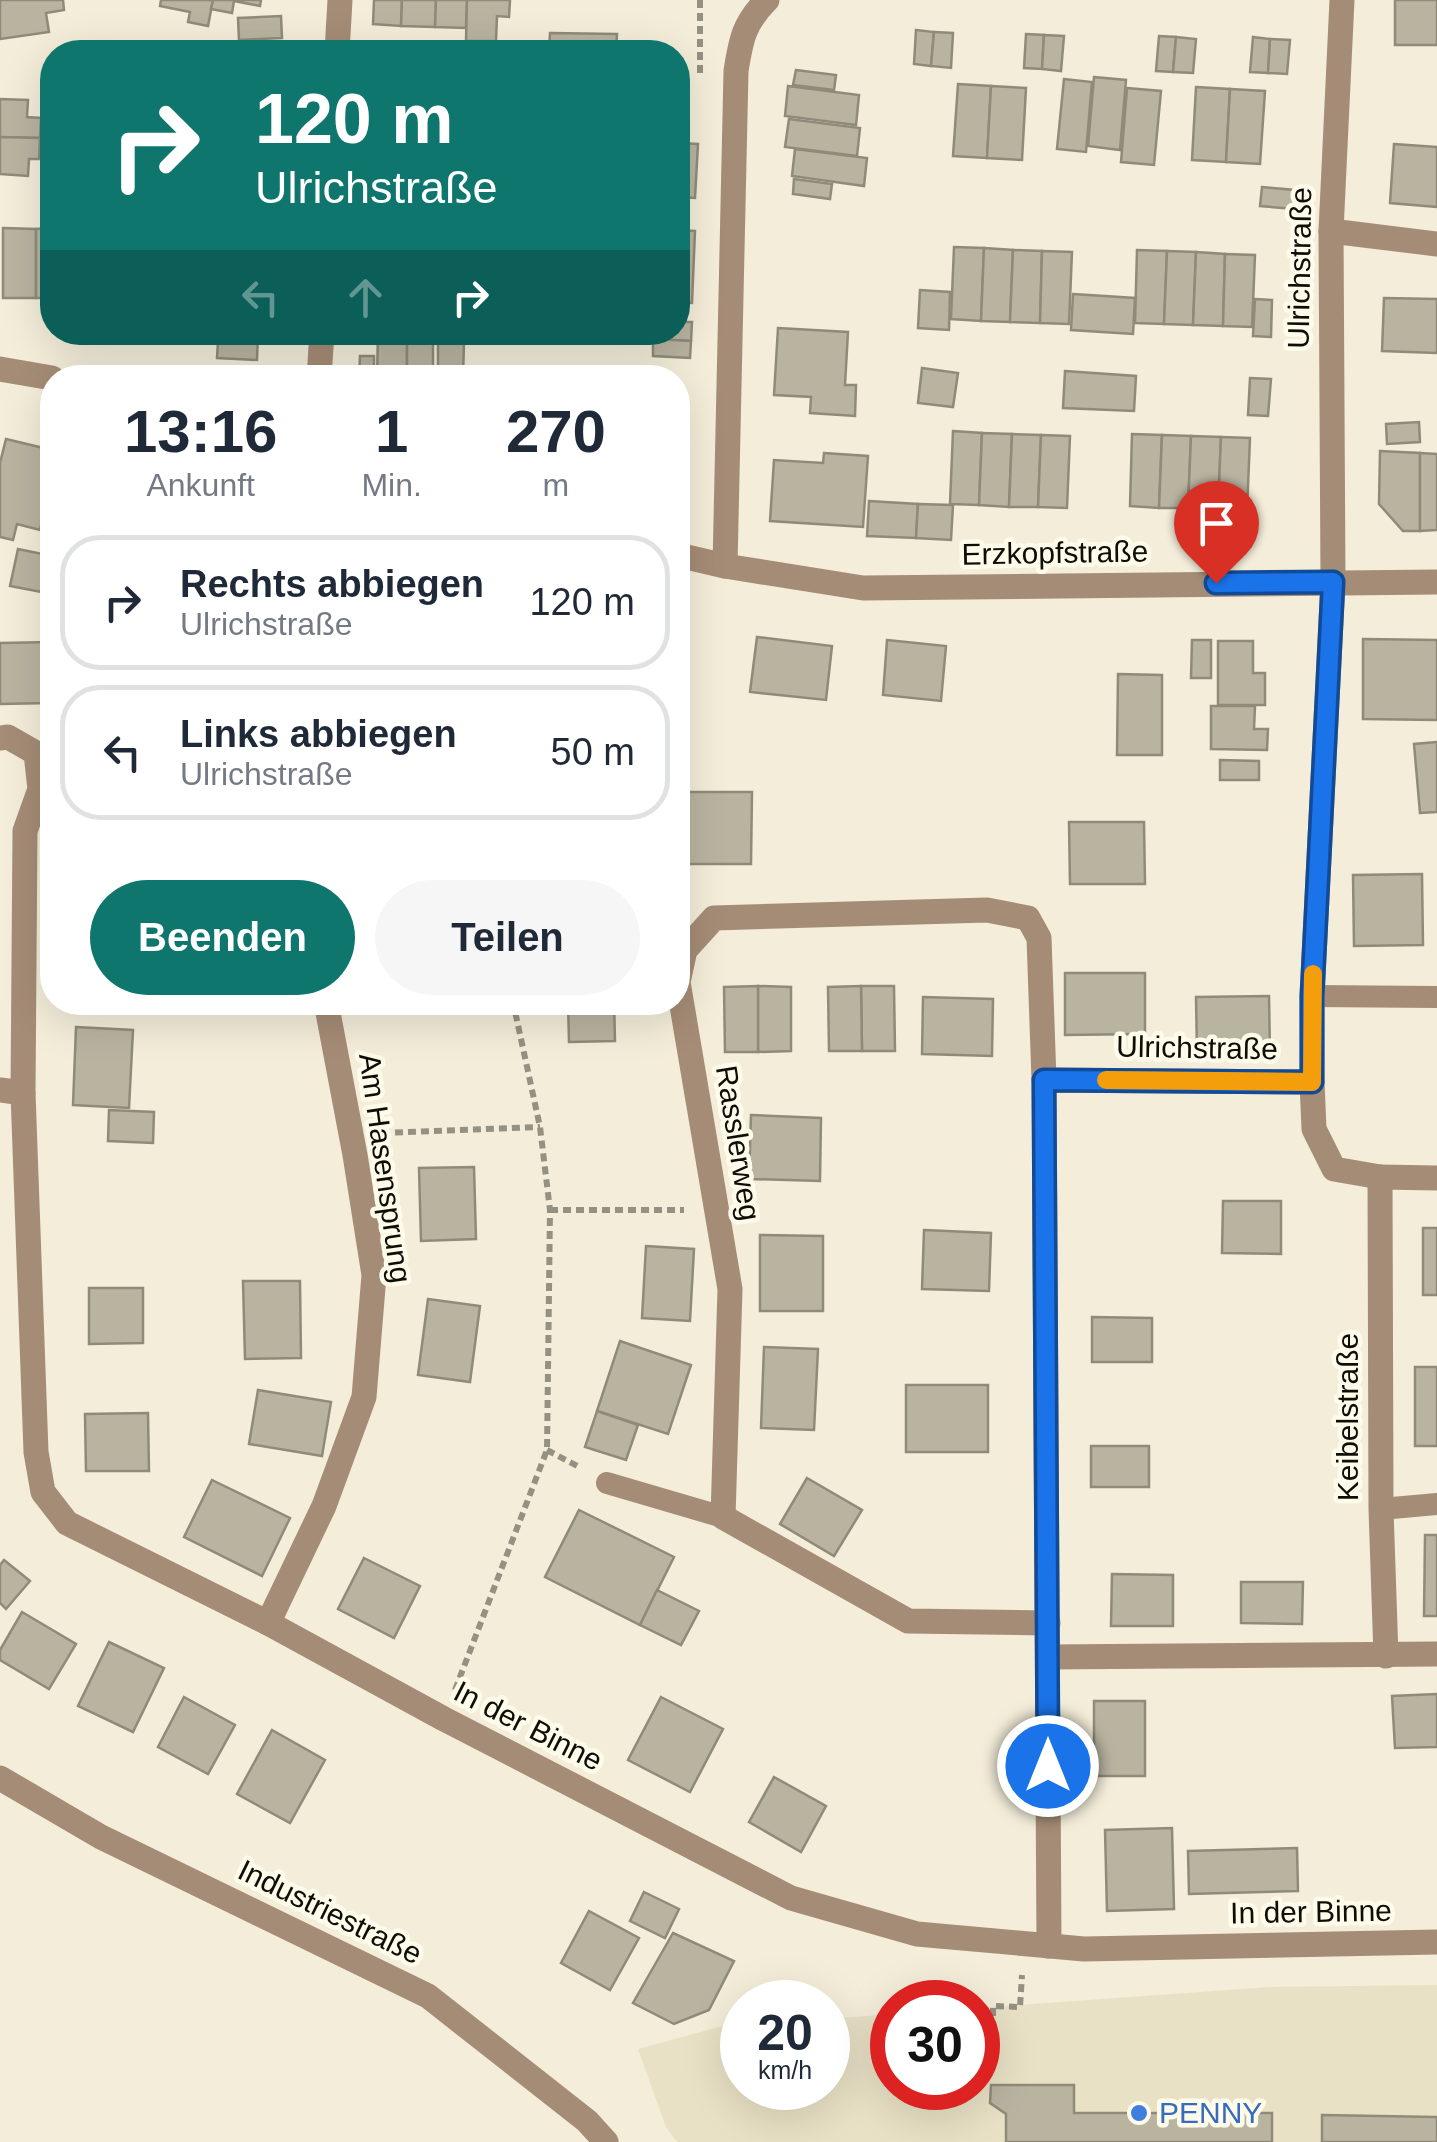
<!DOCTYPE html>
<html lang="de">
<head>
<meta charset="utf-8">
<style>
  :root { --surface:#fff; --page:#f6f6f7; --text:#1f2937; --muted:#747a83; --line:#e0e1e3; --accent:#0f766e }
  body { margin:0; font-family:Helvetica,sans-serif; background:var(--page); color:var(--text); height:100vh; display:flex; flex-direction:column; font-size:38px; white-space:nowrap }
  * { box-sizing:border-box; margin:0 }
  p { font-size:32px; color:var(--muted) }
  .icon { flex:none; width:55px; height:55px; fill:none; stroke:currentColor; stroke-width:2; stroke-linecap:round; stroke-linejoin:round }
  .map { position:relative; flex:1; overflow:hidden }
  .sheet { position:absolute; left:40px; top:365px; width:650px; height:650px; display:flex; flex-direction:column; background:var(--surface); border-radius:40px; box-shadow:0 10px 40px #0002 }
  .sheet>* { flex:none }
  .guide { position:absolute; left:40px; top:40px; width:650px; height:305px; border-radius:40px; box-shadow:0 10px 40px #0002; background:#0f766e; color:#fff; overflow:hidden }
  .speed { position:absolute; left:720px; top:1980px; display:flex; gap:20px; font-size:50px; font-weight:700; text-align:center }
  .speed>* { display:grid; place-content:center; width:130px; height:130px; border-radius:50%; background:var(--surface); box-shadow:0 10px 40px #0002; line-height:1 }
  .speed small { font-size:25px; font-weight:400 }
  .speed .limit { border:15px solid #d22; background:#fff; color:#111 }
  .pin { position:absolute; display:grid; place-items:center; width:85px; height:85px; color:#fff; margin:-102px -42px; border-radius:50% 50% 50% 0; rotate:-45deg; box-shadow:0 0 10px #0007 }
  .pin .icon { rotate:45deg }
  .me { position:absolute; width:110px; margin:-55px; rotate:0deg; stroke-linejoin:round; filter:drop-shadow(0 0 8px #0008) }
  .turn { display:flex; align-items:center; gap:35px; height:210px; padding:0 50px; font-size:45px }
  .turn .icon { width:130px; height:130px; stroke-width:2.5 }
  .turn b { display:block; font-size:70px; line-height:85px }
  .lanes { display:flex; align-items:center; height:95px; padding:0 50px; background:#0003; justify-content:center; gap:50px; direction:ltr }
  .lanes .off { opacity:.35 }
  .eta { display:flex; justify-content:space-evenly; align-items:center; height:170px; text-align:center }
  .eta b { font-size:60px; font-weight:700; line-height:70px }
  .action { display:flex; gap:20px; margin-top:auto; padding:20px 50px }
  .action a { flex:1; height:115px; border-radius:60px; background:var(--accent); color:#fff; font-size:40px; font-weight:700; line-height:115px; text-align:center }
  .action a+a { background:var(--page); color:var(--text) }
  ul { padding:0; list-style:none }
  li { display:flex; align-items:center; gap:30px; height:135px; margin:0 20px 15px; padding:0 30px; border:5px solid var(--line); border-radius:40px }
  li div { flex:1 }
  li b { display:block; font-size:38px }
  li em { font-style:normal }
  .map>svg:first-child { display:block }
</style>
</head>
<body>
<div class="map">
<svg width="1437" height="2142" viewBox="0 0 1437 2142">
  <rect width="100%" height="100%" fill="#f3edd9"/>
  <polygon fill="#e8e1c5" points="1437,1985 1437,2142 677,2142 666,2127 638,2049 719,2027 742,2025 742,2088 828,2088 828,2019 892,2014 892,2088 978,2088 978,2008 1270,1987"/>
  <g fill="#b9b4a0" stroke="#908b79" stroke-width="2.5">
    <polygon points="0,0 63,0 64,10 46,13 49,32 0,39"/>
    <polygon points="161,0 213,0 208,26 188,22 190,12 160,6"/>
    <polygon points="213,0 261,0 260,6 234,1 232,13 211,9"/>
    <polygon points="374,0 402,0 401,26 373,24"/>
    <polygon points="402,0 436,0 435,27 401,26"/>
    <polygon points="436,0 467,0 466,28 435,27"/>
    <polygon points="467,0 510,0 509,17 497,16 496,41 466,41"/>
    <rect x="1395" y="0" width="42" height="45"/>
    <polygon points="281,16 282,38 239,40 238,18"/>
    <polygon points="916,30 934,32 931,66 914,64"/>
    <polygon points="934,32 953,33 951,68 931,66"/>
    <polygon points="550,33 617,34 616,52 549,52"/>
    <polygon points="1026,34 1044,35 1042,69 1024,68"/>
    <polygon points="1044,35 1064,36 1061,71 1042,69"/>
    <polygon points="1159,36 1176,37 1173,72 1156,71"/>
    <polygon points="1176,37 1196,39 1193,73 1173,72"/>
    <polygon points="1253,37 1270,39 1268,73 1250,72"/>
    <polygon points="1270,39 1290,40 1287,74 1268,73"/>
    <polygon points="796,70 836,75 834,90 793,85"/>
    <polygon points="1094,77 1126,80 1120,150 1088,146"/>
    <polygon points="1064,79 1092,82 1086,152 1057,149"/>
    <polygon points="958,84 991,86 987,158 953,156"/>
    <polygon points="788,86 859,95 856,125 785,116"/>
    <polygon points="991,86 1026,88 1022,160 987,158"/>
    <polygon points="1196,87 1230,89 1226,162 1192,160"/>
    <polygon points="1127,88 1161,91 1154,165 1121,162"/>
    <polygon points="1230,89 1265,91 1260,164 1226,162"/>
    <polygon points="0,99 28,100 27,117 41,118 40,138 0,137"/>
    <polygon points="789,119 860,128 857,156 785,147"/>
    <polygon points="0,137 40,138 39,159 29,159 28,176 0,174"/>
    <polygon points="678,143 698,144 695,198 678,197"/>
    <polygon points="1394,144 1437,147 1437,207 1390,203"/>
    <polygon points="795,149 867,158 864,186 792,176"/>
    <polygon points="794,179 832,184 830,199 793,194"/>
    <polygon points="1262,187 1295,190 1293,209 1260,206"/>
    <polygon points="3,228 36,229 36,298 3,298"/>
    <polygon points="52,228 52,298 36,298 36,229"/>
    <polygon points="678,230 695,231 692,303 678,302"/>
    <polygon points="954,247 984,248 981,321 951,319"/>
    <polygon points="984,248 1013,250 1010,322 981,321"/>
    <polygon points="1013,250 1042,251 1040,323 1010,322"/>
    <polygon points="1137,250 1167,251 1164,324 1135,323"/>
    <polygon points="1042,251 1072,252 1069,324 1040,323"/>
    <polygon points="1167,251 1196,252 1193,325 1164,324"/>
    <polygon points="1196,252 1225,254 1223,326 1193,325"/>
    <polygon points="1225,254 1255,255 1252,327 1223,326"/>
    <polygon points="920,290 950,292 949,330 918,328"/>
    <polygon points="1073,294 1135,298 1133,334 1071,330"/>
    <polygon points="1384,298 1437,299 1437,353 1382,351"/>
    <polygon points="1255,299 1272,300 1271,337 1253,336"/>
    <polygon points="678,322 692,322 691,341 653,339 654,332 678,332"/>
    <polygon points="778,328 848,332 845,385 856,385 855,416 810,413 811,397 774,395"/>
    <polygon points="164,332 258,332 257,360 217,358 218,341 164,339"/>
    <polygon points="378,332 407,332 407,378 377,378"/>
    <rect x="407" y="332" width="26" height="46"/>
    <polygon points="653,339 691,341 690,358 653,356"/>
    <polygon points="438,342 464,342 463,378 438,378"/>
    <polygon points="360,356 374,356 374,378 359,378"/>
    <polygon points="922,368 958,373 953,407 918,403"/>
    <polygon points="1065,371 1136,376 1134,411 1063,408"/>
    <polygon points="1250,378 1271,379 1268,416 1248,415"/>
    <polygon points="678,402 684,402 683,478 678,478"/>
    <polygon points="1419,422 1420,442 1387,444 1386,424"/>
    <polygon points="953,431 982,433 979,505 950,504"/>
    <polygon points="982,433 1012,434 1009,507 979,505"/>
    <polygon points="1012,434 1041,435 1038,507 1009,507"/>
    <polygon points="1132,434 1162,435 1159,508 1130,506"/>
    <polygon points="1041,435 1070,436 1067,508 1038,507"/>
    <polygon points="1162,435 1191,436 1188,508 1159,508"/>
    <polygon points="1191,436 1221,437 1218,509 1188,508"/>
    <polygon points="1221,437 1250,438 1247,511 1218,509"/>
    <polygon points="6,439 52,450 52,475 40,530 17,524 13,540 0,537 0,463"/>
    <polygon points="1380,451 1420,453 1420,531 1403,531 1379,504"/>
    <polygon points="824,453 868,456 863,527 770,521 774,460 823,463"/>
    <polygon points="1420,453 1437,454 1437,530 1420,531"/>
    <polygon points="869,501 918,504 916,538 867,536"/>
    <polygon points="918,504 953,505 951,540 916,538"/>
    <polygon points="18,549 52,556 52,594 10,586"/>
    <polygon points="757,637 832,646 826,700 750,692"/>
    <polygon points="1363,639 1437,640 1437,720 1363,719"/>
    <polygon points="887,640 946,646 941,701 883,695"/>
    <polygon points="1192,640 1211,640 1211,678 1191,678"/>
    <polygon points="1218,641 1253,641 1253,673 1265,673 1265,705 1218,705"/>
    <polygon points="51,642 51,703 0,704 0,643"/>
    <polygon points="1118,674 1162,675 1162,755 1117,755"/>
    <polygon points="1211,706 1255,706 1254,729 1268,729 1267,750 1211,749"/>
    <polygon points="1437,742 1437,812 1420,813 1414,744"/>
    <polygon points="1220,760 1259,761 1259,780 1220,780"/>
    <polygon points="678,792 752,792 751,864 678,864"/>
    <polygon points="1069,822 1144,822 1145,884 1070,884"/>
    <polygon points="1422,874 1423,945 1354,946 1353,875"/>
    <polygon points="1065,973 1145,973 1145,1034 1065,1035"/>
    <polygon points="758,986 791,987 791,1051 758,1052"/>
    <polygon points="758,986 758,1052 725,1052 724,987"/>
    <polygon points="861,986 894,986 895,1051 862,1051"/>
    <polygon points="861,986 862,1051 829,1051 828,987"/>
    <polygon points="1269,996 1270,1052 1197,1053 1196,997"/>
    <polygon points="923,997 993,999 992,1056 922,1054"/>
    <polygon points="614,1002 615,1041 569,1042 568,1003"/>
    <polygon points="76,1027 133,1030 129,1108 73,1105"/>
    <polygon points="109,1110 154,1112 153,1143 108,1141"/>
    <polygon points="751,1115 821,1118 820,1181 749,1179"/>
    <polygon points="474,1167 476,1239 421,1241 419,1168"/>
    <polygon points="1223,1201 1281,1201 1281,1254 1222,1253"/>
    <rect x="1423" y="1228" width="14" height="67"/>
    <polygon points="924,1230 991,1233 989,1291 922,1289"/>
    <polygon points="760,1235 823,1236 823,1311 760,1311"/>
    <polygon points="646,1246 694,1249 690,1321 642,1318"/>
    <polygon points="243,1281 300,1281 301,1358 245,1359"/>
    <polygon points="89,1288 143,1288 143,1343 89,1344"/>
    <polygon points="428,1299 480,1306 470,1382 418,1375"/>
    <polygon points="1092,1317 1152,1318 1152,1362 1092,1362"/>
    <polygon points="620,1341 691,1365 668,1434 597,1411"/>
    <polygon points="764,1347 818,1349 814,1430 761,1428"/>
    <rect x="1415" y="1367" width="22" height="79"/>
    <rect x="906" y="1385" width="82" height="67"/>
    <polygon points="258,1390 331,1402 322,1456 249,1444"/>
    <polygon points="597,1411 638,1425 626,1460 585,1447"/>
    <polygon points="148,1413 149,1471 86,1471 85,1414"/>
    <rect x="1091" y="1446" width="58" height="41"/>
    <polygon points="807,1478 862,1510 834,1556 780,1524"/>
    <polygon points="212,1480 290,1518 262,1576 184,1537"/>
    <polygon points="579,1510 674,1557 640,1625 545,1577"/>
    <polygon points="1425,1535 1437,1535 1437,1616 1424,1616"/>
    <polygon points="364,1558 420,1586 394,1638 338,1609"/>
    <polygon points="4,1560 30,1581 6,1609 0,1603 0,1565"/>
    <polygon points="1112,1574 1173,1575 1173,1626 1111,1626"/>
    <polygon points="1241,1582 1303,1582 1302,1624 1241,1623"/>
    <polygon points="657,1590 699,1611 681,1645 640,1625"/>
    <polygon points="22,1612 76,1644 49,1689 0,1660 0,1650"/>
    <polygon points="109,1642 164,1668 133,1732 78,1706"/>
    <polygon points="1437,1694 1437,1747 1395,1748 1392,1696"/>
    <polygon points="184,1697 235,1725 208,1774 158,1747"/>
    <polygon points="661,1697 723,1729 690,1792 628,1760"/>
    <rect x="1094" y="1701" width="51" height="75"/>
    <polygon points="272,1730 325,1760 290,1823 237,1794"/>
    <polygon points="774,1777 826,1806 801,1852 749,1822"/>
    <polygon points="1172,1828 1174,1909 1107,1911 1105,1830"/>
    <polygon points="1297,1848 1298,1891 1189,1894 1188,1851"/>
    <polygon points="644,1892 679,1909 665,1938 630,1921"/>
    <polygon points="589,1911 639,1938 610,1990 561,1963"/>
    <polygon points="673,1933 734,1961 709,2010 674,2024 633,2003"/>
    <polygon points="991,2085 1074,2085 1074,2113 1272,2113 1272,2142 1006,2142 1006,2114 990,2103"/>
    <polygon points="1322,2115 1437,2117 1437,2142 1322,2142"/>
  </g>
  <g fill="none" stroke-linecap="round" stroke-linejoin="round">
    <g stroke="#959182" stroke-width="6" stroke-dasharray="8 5" stroke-linecap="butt">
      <polyline points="700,0 700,74"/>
      <polyline points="382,1133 540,1127"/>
      <polyline points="550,1210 684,1210"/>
      <polyline points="547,1450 581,1468"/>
      <polyline points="455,1690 547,1450 550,1210 540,1127 513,1002"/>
      <polyline points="993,2055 993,2006 1020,2007 1022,1975"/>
    </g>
    <g stroke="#a58c76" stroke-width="22">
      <polyline points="1312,996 1437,997"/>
      <polyline points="607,1483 723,1517"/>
      <polyline points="1381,1509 1437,1504"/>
    </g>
    <g stroke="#a58c76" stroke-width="25">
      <polyline points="337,52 340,0"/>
      <polyline points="1331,231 1437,244"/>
      <polyline points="0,369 52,378"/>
      <polyline points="319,378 322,332"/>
      <polyline points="678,555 725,566 863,588 1437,582"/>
      <path d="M725,566L736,71C741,39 744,23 767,0"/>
      <polyline points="0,738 8,737 36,753 40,789 25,831 23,1093"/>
      <polyline points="1044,1080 1039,938 1028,918 987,910 714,918 685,950 678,982 730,1289 723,1517 908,1621 1048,1623"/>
      <polyline points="1312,1082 1314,1129 1334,1169 1380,1177"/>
      <polyline points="0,1090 23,1093 36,1452 43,1492 67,1523 268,1623 444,1719 791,1898 917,1934 1084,1949 1437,1942"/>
      <polyline points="268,1623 324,1506 364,1397 374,1275 355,1155 326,1002"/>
      <polyline points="1386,1656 1381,1509 1380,1177 1437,1178"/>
      <polyline points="1048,1657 1437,1654"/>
      <polyline points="0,1778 101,1837 428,1996 587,2121 606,2142"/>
      <polyline points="1049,1946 1044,1080 1312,1082 1312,996 1333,582 1331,231 1342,0"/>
    </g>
  </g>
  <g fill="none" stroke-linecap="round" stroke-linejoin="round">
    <defs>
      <polyline id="route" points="1048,1766 1044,1080 1312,1082 1312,996 1333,582 1216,583"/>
    </defs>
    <use href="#route" stroke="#114b97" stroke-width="25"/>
    <use href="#route" stroke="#1a73e8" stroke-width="18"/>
    <polyline stroke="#f59e0b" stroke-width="18" points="1106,1080 1312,1082 1313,974"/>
  </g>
  <circle fill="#3f7fe0" stroke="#fffbea" stroke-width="4" cx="1139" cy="2113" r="10"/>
  <g text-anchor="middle" stroke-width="9" stroke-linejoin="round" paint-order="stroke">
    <g font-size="30" fill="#0e0d06" stroke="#fffbea">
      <text transform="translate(1300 268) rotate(-89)" y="10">Ulrichstraße</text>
      <text transform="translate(1055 553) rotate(-1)" y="10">Erzkopfstraße</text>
      <text transform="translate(1197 1048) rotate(1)" y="10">Ulrichstraße</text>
      <text transform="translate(738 1143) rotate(81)" y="10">Rasslerweg</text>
      <text transform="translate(385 1168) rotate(82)" y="10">Am Hasensprung</text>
      <text transform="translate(1348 1417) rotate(-90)" y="10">Keibelstraße</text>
      <text transform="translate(528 1726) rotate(27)" y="10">In der Binne</text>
      <text transform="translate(330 1912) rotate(26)" y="10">Industriestraße</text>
      <text transform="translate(1311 1912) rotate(-1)" y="10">In der Binne</text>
    </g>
    <g font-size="30" fill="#366cbe" stroke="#fffbea" text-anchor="start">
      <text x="1159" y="2123">PENNY</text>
    </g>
  </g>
</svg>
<div class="speed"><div>20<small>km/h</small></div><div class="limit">30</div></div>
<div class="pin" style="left:1216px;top:583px;background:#d93025"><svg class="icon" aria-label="arrive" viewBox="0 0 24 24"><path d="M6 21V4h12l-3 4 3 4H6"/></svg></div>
<svg class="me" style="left:1048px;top:1766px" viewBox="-20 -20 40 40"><circle r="17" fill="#1a73e8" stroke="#fff" stroke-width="3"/><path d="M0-11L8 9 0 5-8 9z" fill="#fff"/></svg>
<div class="guide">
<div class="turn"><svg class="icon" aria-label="right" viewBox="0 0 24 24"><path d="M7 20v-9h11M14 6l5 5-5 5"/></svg><div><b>120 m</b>Ulrichstraße</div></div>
<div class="lanes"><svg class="icon off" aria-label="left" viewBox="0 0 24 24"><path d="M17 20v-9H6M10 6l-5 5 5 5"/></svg><svg class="icon off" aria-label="ahead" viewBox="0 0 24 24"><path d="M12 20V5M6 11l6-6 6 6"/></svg><svg class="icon" aria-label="right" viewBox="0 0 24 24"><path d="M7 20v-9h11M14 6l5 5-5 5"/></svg></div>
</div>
<section class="sheet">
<div class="eta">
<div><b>13:16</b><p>Ankunft</p></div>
<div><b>1</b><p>Min.</p></div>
<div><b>270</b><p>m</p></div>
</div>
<ul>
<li><svg class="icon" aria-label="right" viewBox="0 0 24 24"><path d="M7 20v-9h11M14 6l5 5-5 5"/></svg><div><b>Rechts abbiegen</b><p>Ulrichstraße</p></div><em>120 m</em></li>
<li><svg class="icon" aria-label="left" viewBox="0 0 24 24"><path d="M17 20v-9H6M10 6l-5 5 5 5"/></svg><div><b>Links abbiegen</b><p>Ulrichstraße</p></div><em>50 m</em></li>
</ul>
<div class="action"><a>Beenden</a><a>Teilen</a></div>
</section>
</div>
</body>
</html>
